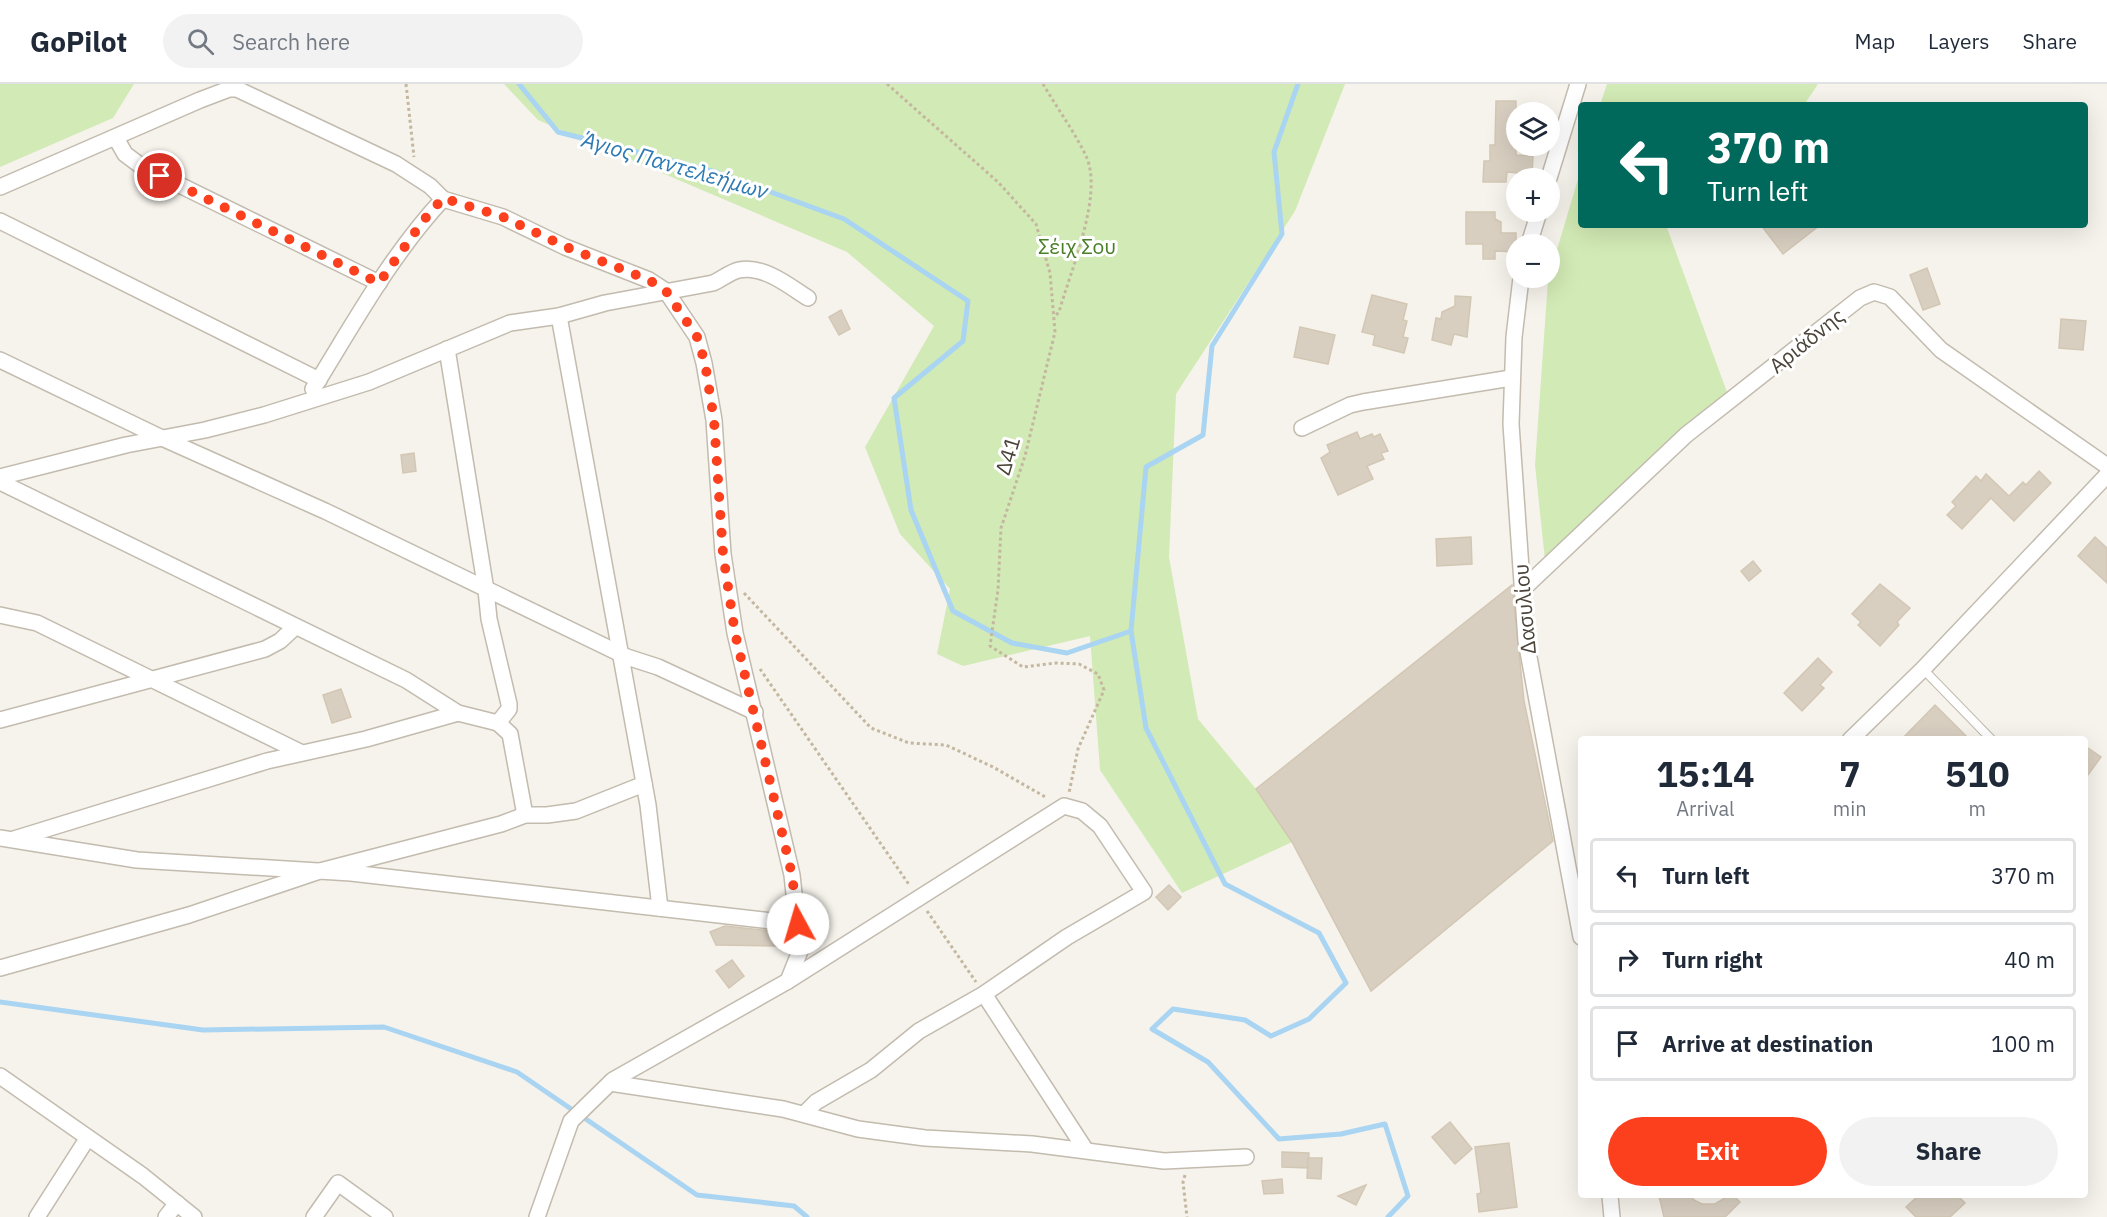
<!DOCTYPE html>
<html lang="en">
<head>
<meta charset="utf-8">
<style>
  :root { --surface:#fff; --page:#f2f2f3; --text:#1f2937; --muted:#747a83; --line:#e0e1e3; --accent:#fc3f1d }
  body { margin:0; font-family:"IBM Plex Sans",sans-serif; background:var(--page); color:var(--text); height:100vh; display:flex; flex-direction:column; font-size:22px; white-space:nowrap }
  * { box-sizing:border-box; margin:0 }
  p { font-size:20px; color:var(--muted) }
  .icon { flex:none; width:33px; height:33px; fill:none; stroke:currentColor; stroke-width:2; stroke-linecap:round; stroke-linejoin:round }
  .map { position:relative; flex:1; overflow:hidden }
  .sheet { position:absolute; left:1578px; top:652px; width:510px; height:462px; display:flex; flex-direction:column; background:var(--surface); border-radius:6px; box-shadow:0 6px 24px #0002 }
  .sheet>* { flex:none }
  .hud { position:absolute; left:1578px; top:18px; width:510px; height:126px; border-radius:6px; box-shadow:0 6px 24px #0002; background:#00695c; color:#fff; overflow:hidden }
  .tools { position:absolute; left:1506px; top:18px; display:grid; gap:12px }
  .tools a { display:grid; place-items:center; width:54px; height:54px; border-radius:50%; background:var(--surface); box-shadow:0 6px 24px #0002; font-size:30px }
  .pin { position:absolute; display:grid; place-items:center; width:51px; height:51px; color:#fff; margin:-26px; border:3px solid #fff; border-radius:50%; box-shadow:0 2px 6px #0007 }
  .me { position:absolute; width:66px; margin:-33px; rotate:354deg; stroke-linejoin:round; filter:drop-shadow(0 0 4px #0008) }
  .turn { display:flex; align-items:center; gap:21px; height:126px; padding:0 30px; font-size:27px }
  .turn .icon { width:78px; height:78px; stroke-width:2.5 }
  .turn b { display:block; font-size:42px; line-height:51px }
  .eta { display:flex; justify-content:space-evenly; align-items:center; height:102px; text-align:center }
  .eta b { font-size:36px; font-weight:800; line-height:42px }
  .button { display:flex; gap:12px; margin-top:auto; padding:12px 30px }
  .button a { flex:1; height:69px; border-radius:36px; background:var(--accent); color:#fff; font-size:24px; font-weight:800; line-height:69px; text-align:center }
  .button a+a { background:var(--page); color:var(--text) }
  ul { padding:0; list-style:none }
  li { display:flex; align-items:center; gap:18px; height:75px; margin:0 12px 9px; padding:0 18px; border:3px solid var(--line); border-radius:6px }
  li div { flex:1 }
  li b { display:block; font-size:22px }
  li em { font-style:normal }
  header { display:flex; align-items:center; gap:36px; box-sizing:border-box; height:84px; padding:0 30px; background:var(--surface); border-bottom:2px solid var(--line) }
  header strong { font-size:28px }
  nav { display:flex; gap:33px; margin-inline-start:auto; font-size:21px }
  .search { width:420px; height:54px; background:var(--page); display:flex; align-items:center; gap:15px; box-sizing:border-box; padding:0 21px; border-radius:33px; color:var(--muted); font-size:22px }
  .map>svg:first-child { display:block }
</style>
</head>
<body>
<header>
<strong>GoPilot</strong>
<div class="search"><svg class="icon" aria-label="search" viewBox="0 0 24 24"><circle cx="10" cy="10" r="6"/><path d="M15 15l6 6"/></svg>Search here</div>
<nav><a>Map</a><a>Layers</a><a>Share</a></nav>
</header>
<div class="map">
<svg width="2107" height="1133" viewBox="0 0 2107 1133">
  <rect width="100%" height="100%" fill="#f6f3ec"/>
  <g fill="#d2eab5">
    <polygon points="0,0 134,0 113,34 0,83"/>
    <polygon points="504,0 1345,0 1295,127 1176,310 1169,473 1198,635 1256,705 1292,758 1182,809 1100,686 1090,552 963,582 937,570 950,505 900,450 865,363 934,242 847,168 538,36"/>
    <polygon points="1607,0 1818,0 1804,21 1600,21"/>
    <polygon points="1581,85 1581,141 1666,141 1728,311 1671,355 1568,458 1545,476 1535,381 1548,196"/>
  </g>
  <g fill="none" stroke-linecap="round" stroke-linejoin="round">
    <g stroke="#a9d4f2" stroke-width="5">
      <polyline points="519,0 558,48 716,88 844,135 968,217 963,257 894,314 911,426 953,527 1012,559 1067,569 1131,547 1146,644 1225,800 1319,849 1346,899 1309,935 1271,952 1245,936 1173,925 1152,945 1208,978 1279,1055 1341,1050 1385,1040 1408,1112 1388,1133"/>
      <polyline points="1131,547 1146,383 1203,351 1212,262 1282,150 1274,68 1298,0"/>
      <polyline points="0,918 203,946 384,943 517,988 697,1111 794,1122 807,1133"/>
    </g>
  </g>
  <g fill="#d8cfc1" stroke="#d3c7b4" stroke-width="1.5">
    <polygon points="1496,17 1516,17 1516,71 1533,72 1532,90 1507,88 1506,98 1483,98 1484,77 1490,77 1490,61 1495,61"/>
    <polygon points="1466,128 1495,128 1495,135 1501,138 1501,149 1516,149 1516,168 1495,167 1495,175 1483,175 1483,160 1466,160"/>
    <polygon points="1761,141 1820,141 1783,170"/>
    <polygon points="1927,184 1940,220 1923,226 1910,191"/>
    <polygon points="1372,211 1407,220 1403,236 1407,237 1403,253 1408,254 1404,269 1373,261 1375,251 1362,248"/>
    <polygon points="1455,212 1471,213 1467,253 1454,250 1451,261 1432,256 1436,234 1441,235 1442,228 1455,222"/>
    <polygon points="841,226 850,245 839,251 829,233"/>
    <polygon points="2061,235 2086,237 2083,266 2059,264"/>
    <polygon points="1300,243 1335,251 1328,280 1294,273"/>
    <polygon points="1357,348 1360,355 1372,350 1374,353 1380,350 1388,367 1381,369 1384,375 1367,382 1373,395 1338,411 1321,374 1330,368 1327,361"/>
    <polygon points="414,369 416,387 403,389 401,371"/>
    <polygon points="2039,387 2051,399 2014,437 1991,414 1962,445 1947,431 1956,422 1952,418 1976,392 1981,397 1986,390 2009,412 2023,398 2026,401"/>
    <polygon points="1471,453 1472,480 1437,482 1436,455"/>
    <polygon points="2095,453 2107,464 2107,499 2078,472"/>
    <polygon points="1753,477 1761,487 1749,497 1741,487"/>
    <polygon points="1880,500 1910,524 1897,538 1899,541 1880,562 1858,541 1861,538 1852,530"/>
    <polygon points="1512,501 1524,617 1553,757 1371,907 1292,758 1256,705"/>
    <polygon points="1818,574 1832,588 1820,601 1824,604 1802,627 1784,609"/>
    <polygon points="341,605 351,633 332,639 323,611"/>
    <polygon points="1935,621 1970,656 1901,656"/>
    <polygon points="2085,662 2101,673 2085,695"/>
    <polygon points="1169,801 1181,813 1168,826 1156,813"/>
    <polygon points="725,842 780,848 780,862 716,861 710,848"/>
    <polygon points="732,876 744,892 729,904 716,887"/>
    <polygon points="1450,1038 1472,1065 1455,1080 1432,1053"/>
    <polygon points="1509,1059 1517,1123 1479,1128 1477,1110 1481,1109 1475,1063"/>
    <polygon points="1282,1068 1309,1069 1308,1084 1282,1083"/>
    <polygon points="1308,1074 1322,1074 1321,1095 1307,1094"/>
    <polygon points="1282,1095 1283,1109 1264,1110 1262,1097"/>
    <polygon points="1366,1101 1356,1121 1338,1112"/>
    <polygon points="1659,1112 1691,1112 1694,1116 1702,1120 1715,1120 1728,1112 1734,1112 1740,1118 1725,1133 1664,1133"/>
    <polygon points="1918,1112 1958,1112 1965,1119 1950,1133 1916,1133 1906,1123"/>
  </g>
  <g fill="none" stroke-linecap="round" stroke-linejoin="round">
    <defs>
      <polyline id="service" points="1923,585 1992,656"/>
      <g id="minor">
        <polyline points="116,54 125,70 141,82 379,199"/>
        <polyline points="1549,94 1578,0"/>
        <polyline points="0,103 200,16 229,5 237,5 396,80 430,102 443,115 503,133 565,163 649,196 666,207 697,253 704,279 714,336 723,470 735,549 792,791 800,867 788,897"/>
        <polyline points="0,137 319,296"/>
        <polyline points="1529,160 1539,128"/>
        <polyline points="1521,194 1514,253 1511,340 1526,557 1581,853"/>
        <polyline points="559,232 648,721 660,824"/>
        <polyline points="447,265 486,506 489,535 509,620 509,625 498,639 510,650 525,731"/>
        <polyline points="0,276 162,354 325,427 627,573 658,583 755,628"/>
        <path d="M313,305C354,239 391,171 443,115"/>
        <polyline points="1302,344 1350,321 1363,318 1511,294"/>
        <path d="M0,393L126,361L205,346L264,331L369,298L510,239L559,232L605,219L713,199C722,195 730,188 739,186C764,181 789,202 808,214"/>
        <polyline points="0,398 406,596 458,629 498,639"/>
        <polyline points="1523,505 1686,351 1860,214 1874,208 1890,213 1941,266 2107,382"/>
        <polyline points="0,531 37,539 300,668"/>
        <polyline points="0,636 265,565 280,557 295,543"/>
        <polyline points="1850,656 1923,585 2107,391"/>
        <polyline points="0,754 137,776 351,789 798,840"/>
        <polyline points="14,755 267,677 366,655 458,629"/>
        <polyline points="0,884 189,831 320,787 501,740 525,731 547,731 576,727 644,700"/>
        <polyline points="984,910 1085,1065"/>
        <polyline points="0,992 143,1092 194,1133"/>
        <polyline points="610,999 783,1025 858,1045 925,1054 1032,1060 1164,1077 1246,1073"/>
        <polyline points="1610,1112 1612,1133"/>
        <polyline points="37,1133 87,1055"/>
        <polyline points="166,1133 177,1119"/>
        <polyline points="314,1133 338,1099 385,1133"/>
        <polyline points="537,1133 571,1037 613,996 788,897 1064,722 1082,727 1100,742 1144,808 1067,853 984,910 919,947 871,986 816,1018 805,1029"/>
      </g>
    </defs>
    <use href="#service" stroke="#c2bbae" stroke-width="10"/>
    <use href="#minor" stroke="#c2bbae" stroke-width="18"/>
    <g stroke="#c4b79f" stroke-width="3" stroke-dasharray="3 3" stroke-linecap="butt">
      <polyline points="406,0 414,73"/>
      <polyline points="887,0 998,98 1036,140 1050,189 1055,248 1025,372 1001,444 998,506 990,562 1023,583 1056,579 1079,580 1098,590 1104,606 1078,665 1069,709"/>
      <path d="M1043,0C1057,24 1074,47 1086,72C1104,110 1070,188 1059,228L1054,233"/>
      <polyline points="744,509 871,644 909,659 946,661 993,683 1047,714"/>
      <polyline points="760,585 910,802"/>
      <polyline points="927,827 976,898"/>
      <polyline points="1185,1091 1183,1098 1187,1133"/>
    </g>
    <use href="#service" stroke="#fff" stroke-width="8"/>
    <use href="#minor" stroke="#fff" stroke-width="15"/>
  </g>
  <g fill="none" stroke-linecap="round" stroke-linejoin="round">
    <polyline stroke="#fc3f1d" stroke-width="10" stroke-dasharray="0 18" points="160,92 379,199 423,137 443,114 503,133 566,163 649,196 666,207 697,253 705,279 714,336 723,470 735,549 792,791 798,840"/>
  </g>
  <g text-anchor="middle" stroke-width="6" stroke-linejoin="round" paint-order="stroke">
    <g font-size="21" fill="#4a7f2a" stroke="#fff">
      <text x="1077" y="170">Σέιχ Σου</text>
    </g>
    <g font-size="21" fill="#4b4439" stroke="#fff">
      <text transform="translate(1807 257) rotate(-39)" y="7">Αριάδνης</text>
      <text transform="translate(1008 372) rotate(-73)" y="7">Δ41</text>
      <text transform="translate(1525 525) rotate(-95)" y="7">Δασυλίου</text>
    </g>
    <g font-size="22" font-style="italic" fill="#2e7ab2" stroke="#fff">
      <text transform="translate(675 81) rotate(16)" y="8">Άγιος Παντελεήμων</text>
    </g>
  </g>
</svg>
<div class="tools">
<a><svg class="icon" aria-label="layers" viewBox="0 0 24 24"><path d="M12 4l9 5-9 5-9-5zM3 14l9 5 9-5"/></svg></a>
<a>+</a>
<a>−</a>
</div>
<div class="pin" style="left:160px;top:92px;background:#d93025"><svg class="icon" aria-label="arrive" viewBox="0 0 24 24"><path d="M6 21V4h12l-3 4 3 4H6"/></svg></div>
<svg class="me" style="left:798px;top:840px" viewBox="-20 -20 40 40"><circle r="19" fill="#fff"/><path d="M0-13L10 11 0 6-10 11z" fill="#fc3f1d"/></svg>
<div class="hud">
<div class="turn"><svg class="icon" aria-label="left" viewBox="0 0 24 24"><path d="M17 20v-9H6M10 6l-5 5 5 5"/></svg><div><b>370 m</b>Turn left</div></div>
</div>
<section class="sheet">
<div class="eta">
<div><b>15:14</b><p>Arrival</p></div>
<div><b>7</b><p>min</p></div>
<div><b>510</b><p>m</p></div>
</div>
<ul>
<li><svg class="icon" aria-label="left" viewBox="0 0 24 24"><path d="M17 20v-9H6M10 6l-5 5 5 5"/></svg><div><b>Turn left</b></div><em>370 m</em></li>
<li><svg class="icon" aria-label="right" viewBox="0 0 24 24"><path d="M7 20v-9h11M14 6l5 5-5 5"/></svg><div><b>Turn right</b></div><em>40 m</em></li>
<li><svg class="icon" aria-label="arrive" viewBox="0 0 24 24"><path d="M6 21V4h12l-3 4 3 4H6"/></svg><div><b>Arrive at destination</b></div><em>100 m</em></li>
</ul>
<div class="button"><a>Exit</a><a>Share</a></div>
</section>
</div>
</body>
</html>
